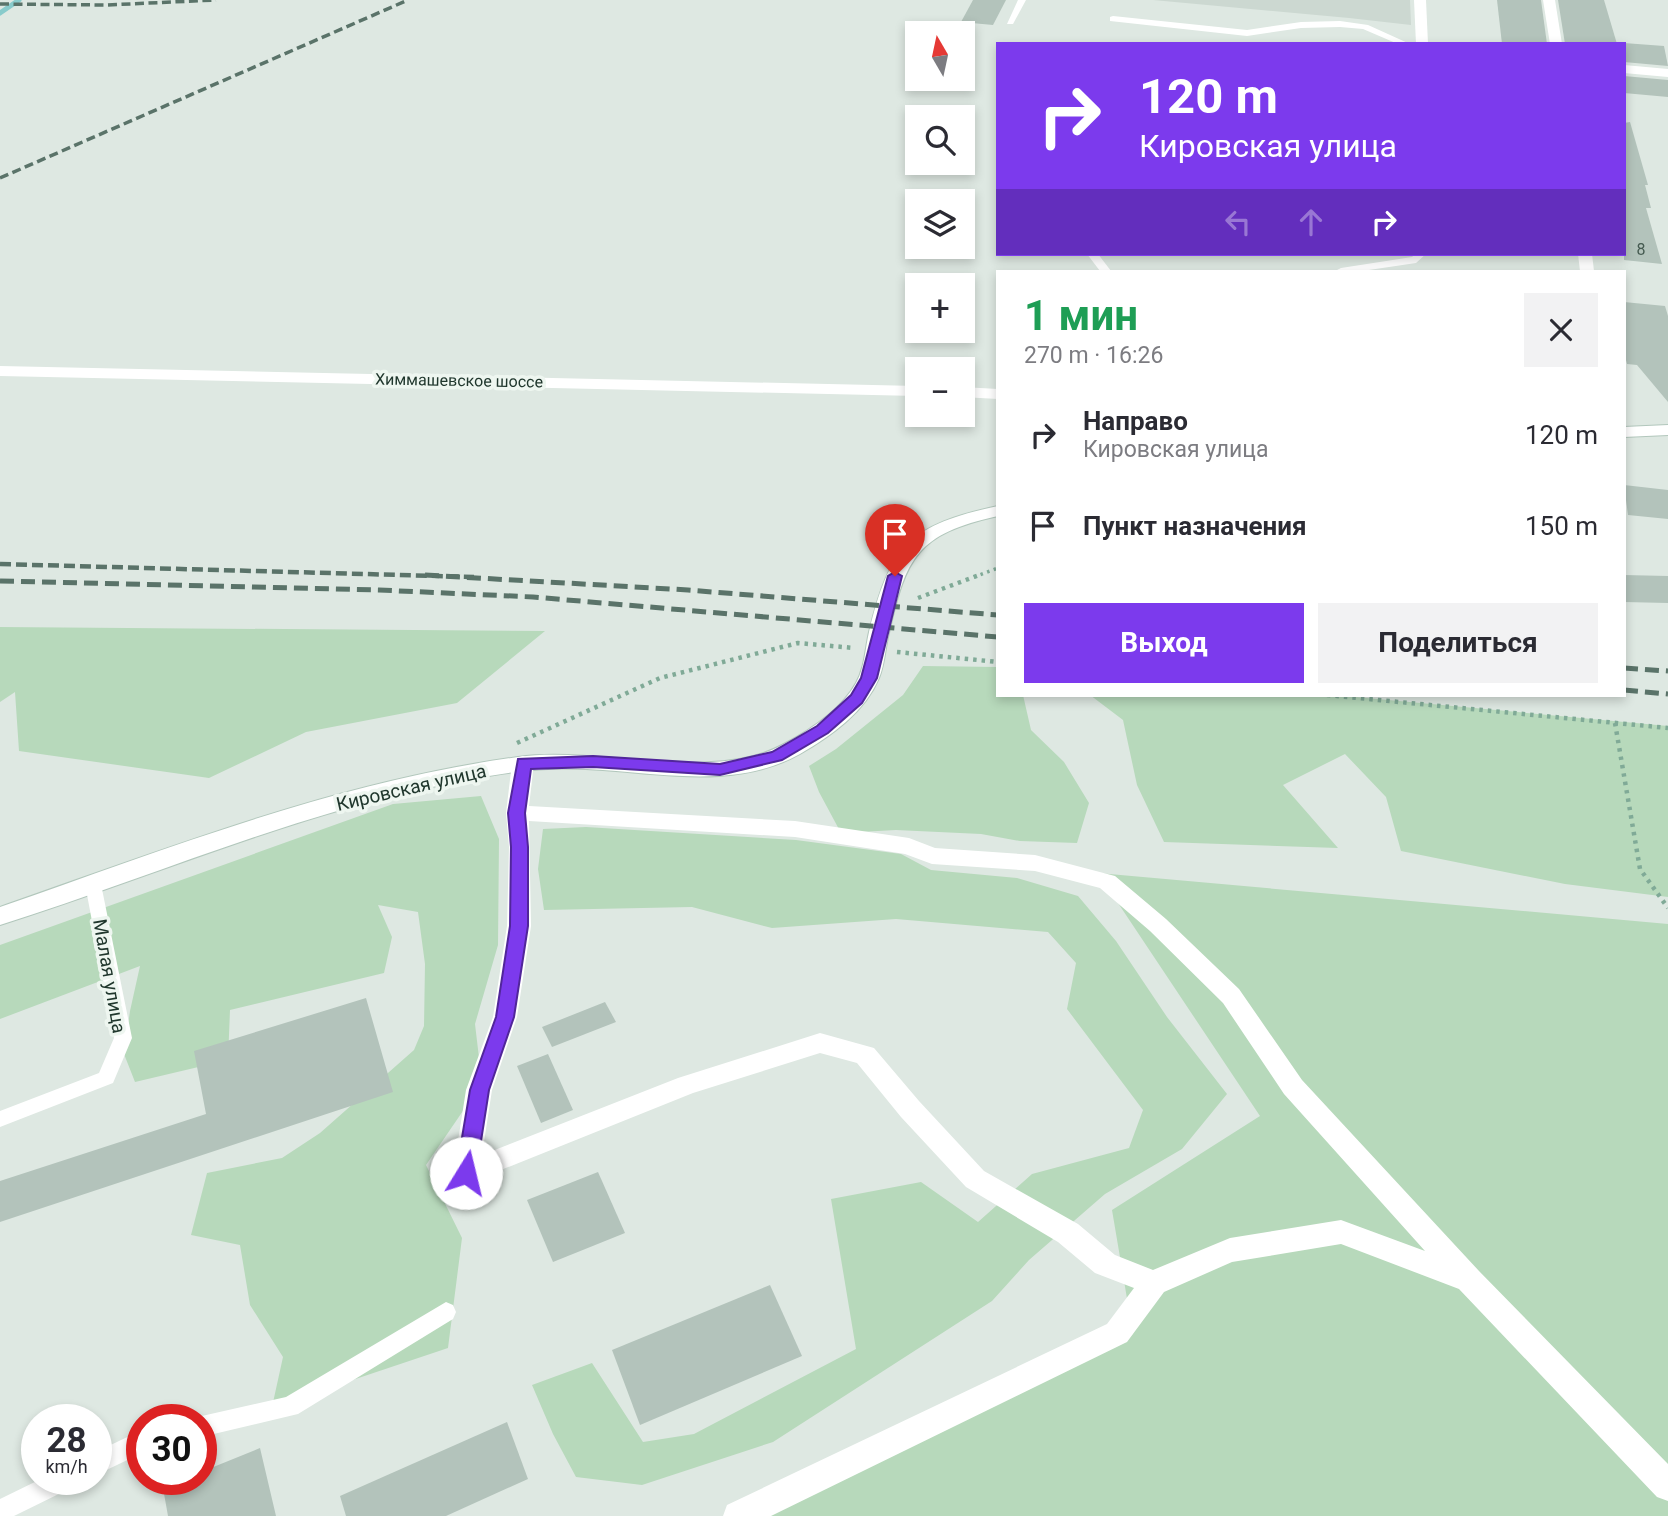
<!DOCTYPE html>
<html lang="ru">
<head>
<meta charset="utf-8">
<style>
  :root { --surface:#fff; --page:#f2f2f3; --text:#2b2b33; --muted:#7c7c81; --accent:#7c3aed }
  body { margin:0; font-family:Roboto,sans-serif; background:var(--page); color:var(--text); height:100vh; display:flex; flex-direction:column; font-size:26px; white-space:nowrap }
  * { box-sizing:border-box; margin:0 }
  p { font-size:23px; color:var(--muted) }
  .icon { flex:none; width:38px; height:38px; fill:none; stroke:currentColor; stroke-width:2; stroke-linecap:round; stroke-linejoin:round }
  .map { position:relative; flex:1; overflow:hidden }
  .details { position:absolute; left:996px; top:270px; width:630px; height:427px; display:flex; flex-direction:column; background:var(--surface); border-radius:0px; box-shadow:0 4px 10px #0003 }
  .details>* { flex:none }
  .top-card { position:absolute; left:996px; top:42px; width:630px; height:214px; border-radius:0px; box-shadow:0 4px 10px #0003; background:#7c3aed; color:#fff; overflow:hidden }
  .needle { width:46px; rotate:351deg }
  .controls { position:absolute; left:905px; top:21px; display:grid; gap:14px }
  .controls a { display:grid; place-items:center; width:70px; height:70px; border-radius:0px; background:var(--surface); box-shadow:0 4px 10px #0003; font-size:35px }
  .speed { position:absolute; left:21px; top:1404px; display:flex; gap:14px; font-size:35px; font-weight:700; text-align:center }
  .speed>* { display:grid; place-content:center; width:91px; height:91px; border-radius:50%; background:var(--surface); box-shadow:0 4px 10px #0003; line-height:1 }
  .speed small { font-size:18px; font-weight:400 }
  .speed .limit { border:10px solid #d22; background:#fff; color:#111 }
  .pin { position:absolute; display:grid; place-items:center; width:60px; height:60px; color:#fff; margin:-72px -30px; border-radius:50% 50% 50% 0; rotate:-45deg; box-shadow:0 0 7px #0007 }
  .pin .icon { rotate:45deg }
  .me { position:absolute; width:77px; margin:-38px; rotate:9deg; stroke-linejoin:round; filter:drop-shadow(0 0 5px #0008) }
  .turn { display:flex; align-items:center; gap:24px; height:147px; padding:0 28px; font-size:32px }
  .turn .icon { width:91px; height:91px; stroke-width:2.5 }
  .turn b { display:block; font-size:49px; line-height:60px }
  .lanes { display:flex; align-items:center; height:66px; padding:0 28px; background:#0003; justify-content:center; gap:35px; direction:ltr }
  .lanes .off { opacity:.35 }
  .round { display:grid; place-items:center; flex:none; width:74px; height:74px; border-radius:0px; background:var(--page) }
  .head { display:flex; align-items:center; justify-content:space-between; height:119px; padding:0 28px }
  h1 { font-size:42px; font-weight:700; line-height:52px; color:#1e9e55 }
  .button { display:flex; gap:14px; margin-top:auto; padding:14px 28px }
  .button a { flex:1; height:80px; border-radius:0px; background:var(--accent); color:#fff; font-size:28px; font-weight:700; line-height:80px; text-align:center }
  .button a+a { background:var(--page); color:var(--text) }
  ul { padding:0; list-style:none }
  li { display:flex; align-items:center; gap:21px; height:91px; padding:0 28px }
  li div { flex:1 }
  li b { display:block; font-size:26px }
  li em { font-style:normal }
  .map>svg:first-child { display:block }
</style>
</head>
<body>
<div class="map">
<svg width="1668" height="1516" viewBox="0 0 1668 1516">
  <rect width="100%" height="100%" fill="#dee8e2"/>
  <polygon fill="#ccd8d1" points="1153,0 1410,0 1411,25 1349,18"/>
  <g fill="#b7d9bb">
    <polygon points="0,627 545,631 457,703 306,732 209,778 19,751 15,692 0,702"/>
    <polygon points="923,666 997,667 998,695 1023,695 1031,730 1064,762 1089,803 1077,843 1020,841 981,834 896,830 841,833 819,792 809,766 836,749 903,695"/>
    <polygon points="1090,695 1334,695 1668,726 1668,897 1565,884 1401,851 1386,797 1345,754 1283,785 1338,848 1164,842 1137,785 1123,720"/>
    <polygon points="481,796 499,839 498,945 475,1024 482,1083 426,1165 462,1238 448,1348 272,1407 283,1357 250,1305 240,1245 191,1235 207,1173 282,1158 320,1133 414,1050 424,1026 425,964 418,912 378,905 392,937 384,973 230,1010 228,1060 135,1082 124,1054 130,1011 140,966 0,1019 0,945 393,804"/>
    <polygon points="586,827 796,840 901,854 931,870 1017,878 1078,896 1116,941 1167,1017 1227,1094 1182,1149 1105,1194 1029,1260 992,1301 773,1442 642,1485 576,1477 553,1434 532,1385 592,1363 643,1442 694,1434 856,1349 831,1199 921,1182 978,1222 1032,1174 1129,1148 1143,1110 1067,1009 1076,963 1048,932 896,919 772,928 692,907 544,910 538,869 543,829"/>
    <polygon points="1098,873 1668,924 1668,1516 752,1516 1133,1334 1112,1210 1260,1116"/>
  </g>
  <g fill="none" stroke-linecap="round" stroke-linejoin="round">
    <polyline stroke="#88cbcb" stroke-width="5" points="0,13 19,0"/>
  </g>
  <g fill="#b3c3bb">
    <polygon points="973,0 1006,0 993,25 961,22"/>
    <polygon points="1497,0 1541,0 1547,44 1502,44"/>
    <polygon points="1558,0 1604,0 1617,44 1565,44"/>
    <polygon points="1624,43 1664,46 1668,66 1624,62"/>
    <polygon points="1624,76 1668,80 1668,97 1624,93"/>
    <polygon points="1630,122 1648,185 1645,185 1651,208 1646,208 1662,264 1624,260 1624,123"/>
    <polygon points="1624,302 1665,306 1668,316 1668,402 1637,365 1627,364 1624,352"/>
    <polygon points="1624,485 1668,490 1668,519 1628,515"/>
    <polygon points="1624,575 1668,576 1668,603 1624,602"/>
    <polygon points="366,998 393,1092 0,1222 0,1181 206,1114 194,1051"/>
    <polygon points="605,1002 616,1022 552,1047 542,1027"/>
    <polygon points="548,1054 573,1110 541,1123 517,1066"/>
    <polygon points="598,1172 625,1233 553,1262 527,1200"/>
    <polygon points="770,1285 802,1356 640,1425 612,1350"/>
    <polygon points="507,1422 528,1479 446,1516 346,1516 340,1496"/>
    <polygon points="260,1448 276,1516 168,1516 163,1488 185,1479 201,1479 201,1472"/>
  </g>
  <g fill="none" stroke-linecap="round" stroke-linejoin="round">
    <defs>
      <g id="secondary">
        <polygon points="1668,425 1668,435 1624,437 1624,427"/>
        <path d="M998,506V516C917,534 906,557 889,633C885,648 885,664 879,678C865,712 831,736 800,754C723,797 631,764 548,769C507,771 467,780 427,788C280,820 143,880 0,925V907C169,848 339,781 518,757C598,746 711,783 782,745C809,731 841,710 856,683C865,667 865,649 869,632C890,546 909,525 998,506Z"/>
      </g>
    </defs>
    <use href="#secondary" stroke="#b2c7bc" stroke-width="2"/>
    <polyline stroke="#80aa97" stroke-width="3.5" stroke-dasharray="2.5 4.5" stroke-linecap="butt" points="974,577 998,568"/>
    <g stroke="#80aa97" stroke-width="4.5" stroke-dasharray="3.5 5" stroke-linecap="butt">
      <polyline points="918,598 979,575"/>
      <polyline points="897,652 998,662"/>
      <polyline points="1327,695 1668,728"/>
      <polyline points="1615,723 1640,869 1668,908"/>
      <polyline points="517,743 660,678 798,643 854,648"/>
    </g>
    <g fill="#fff" fill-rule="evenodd">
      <polygon points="1018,0 1026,0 1013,24 1007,24"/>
      <polygon points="1113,16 1247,30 1301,22 1340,21 1368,25 1410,44 1398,44 1363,29 1340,27 1301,28 1247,36 1110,21 1110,17"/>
      <polygon points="1087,254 1098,254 1111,271 1100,271"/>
      <polygon points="1415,254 1426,254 1416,263 1362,271 1335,271 1341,268 1412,257"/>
      <polygon points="93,878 99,880 101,884 132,1038 113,1083 0,1127 0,1111 99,1073 114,1038 85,884 87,880"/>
      <polygon points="446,1302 453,1305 456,1312 453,1319 298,1414 201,1437 201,1419 193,1418 286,1397"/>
      <polygon points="142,1430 142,1453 96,1475 96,1452"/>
      <polygon points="41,1479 76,1479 73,1487 14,1516 0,1516 0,1499"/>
    </g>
    <g fill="#fff" fill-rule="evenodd">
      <polygon points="1414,0 1426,0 1428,44 1416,44"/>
      <polygon points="1543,0 1555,0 1562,44 1550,44"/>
      <polygon points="1624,65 1668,69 1668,77 1624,73"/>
      <polygon points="1578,254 1592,254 1594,271 1580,271"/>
      <polygon points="0,366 917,386 917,396 0,376"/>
      <polygon points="962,387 998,389 998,399 962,397"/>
      <path d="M523,756L530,758L534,763L529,806L795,821L909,838L935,848L1035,855L1115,876L1166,919L1239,989L1302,1080L1479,1271L1668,1464V1501L1657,1497L1459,1289L1341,1244L1232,1262L1164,1292L1127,1342L771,1516H723L727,1505L1107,1324L1134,1288L1095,1273L1058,1242L966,1187L901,1117L857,1063L820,1053L693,1093L466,1184L457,1181L453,1173L466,1090L493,1017L507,926L509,847L506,813L512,763L516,758ZM529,821L795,837L905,854L932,864L1035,871L1100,888L1150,931L1223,1003L1284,1094L1425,1251L1341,1220L1230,1238L1153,1270L1115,1255L1078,1224L984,1171L919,1101L874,1048L820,1033L678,1078L482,1155L492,1090L517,1017L531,926Z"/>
    </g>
    <use href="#secondary" fill="#fff" fill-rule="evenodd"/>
    <g stroke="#5a7369" stroke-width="3.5" stroke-dasharray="9 4.5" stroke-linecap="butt">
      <polyline points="0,4 107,5 216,0"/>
      <polyline points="0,178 408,0"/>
    </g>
    <polyline stroke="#5a7369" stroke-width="4.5" stroke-dasharray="11 5" stroke-linecap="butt" points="0,564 474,577"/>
    <g stroke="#5a7369" stroke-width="5" stroke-dasharray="14 7" stroke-linecap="butt">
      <polyline points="425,575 688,590 998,615"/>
      <polyline points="0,581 379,590 533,597 998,637"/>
      <polyline points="1624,668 1668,671"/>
      <polyline points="1624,690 1668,694"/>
    </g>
  </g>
  <polygon fill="#7c3aed" stroke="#51269a" stroke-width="2" points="895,572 902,576 877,678 862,703 828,733 782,760 720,775 593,767 531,769 525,813 528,847 528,926 514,1017 489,1090 476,1173 473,1179 466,1182 459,1179 456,1173 470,1090 496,1017 510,926 511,847 508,813 518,759 593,756 720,764 772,752 817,726 851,695 861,678 888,576"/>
  <g text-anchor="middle" stroke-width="7" stroke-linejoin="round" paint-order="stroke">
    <g font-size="16" fill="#455a50">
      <text x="1641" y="255">8</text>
    </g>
    <g font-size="16" fill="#20372d" stroke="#eef6f0">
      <text transform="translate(459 380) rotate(1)" y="6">Химмашевское шоссе</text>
    </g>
    <g font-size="19" fill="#20372d" stroke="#eef6f0">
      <text transform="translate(411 787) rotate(-13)" y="7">Кировская улица</text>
      <text transform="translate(110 976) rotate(80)" y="7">Малая улица</text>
    </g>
  </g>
</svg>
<div class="controls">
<a><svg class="needle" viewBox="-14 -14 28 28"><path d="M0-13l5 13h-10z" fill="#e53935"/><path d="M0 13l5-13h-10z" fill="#7c7c81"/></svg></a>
<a><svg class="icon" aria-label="search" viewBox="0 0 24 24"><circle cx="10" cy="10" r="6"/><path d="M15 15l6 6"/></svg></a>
<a><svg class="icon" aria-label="layers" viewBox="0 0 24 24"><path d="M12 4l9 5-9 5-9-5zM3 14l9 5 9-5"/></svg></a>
<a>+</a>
<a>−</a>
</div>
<div class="speed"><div>28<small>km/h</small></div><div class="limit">30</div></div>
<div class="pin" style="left:895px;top:576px;background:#d93025"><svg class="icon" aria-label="arrive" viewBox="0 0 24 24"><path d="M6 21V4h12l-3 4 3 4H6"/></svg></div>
<svg class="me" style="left:466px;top:1173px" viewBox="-20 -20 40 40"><circle r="19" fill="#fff"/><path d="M0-13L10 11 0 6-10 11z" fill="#7c3aed"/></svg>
<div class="top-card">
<div class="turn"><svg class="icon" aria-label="right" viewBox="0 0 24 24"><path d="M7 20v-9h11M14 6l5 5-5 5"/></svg><div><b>120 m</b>Кировская улица</div></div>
<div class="lanes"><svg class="icon off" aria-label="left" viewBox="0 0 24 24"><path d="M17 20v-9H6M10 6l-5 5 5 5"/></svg><svg class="icon off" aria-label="ahead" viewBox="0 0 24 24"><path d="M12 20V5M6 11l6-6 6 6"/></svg><svg class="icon" aria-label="right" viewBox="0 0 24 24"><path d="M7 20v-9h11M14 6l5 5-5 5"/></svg></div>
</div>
<section class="details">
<div class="head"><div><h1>1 мин</h1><p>270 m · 16:26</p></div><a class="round"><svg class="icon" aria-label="close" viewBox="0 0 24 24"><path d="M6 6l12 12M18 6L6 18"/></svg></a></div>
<ul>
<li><svg class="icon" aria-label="right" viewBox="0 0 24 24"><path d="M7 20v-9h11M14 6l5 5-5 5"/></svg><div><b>Направо</b><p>Кировская улица</p></div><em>120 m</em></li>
<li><svg class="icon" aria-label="arrive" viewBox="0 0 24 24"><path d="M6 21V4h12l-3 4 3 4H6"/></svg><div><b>Пункт назначения</b></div><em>150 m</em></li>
</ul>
<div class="button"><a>Выход</a><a>Поделиться</a></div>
</section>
</div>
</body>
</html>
